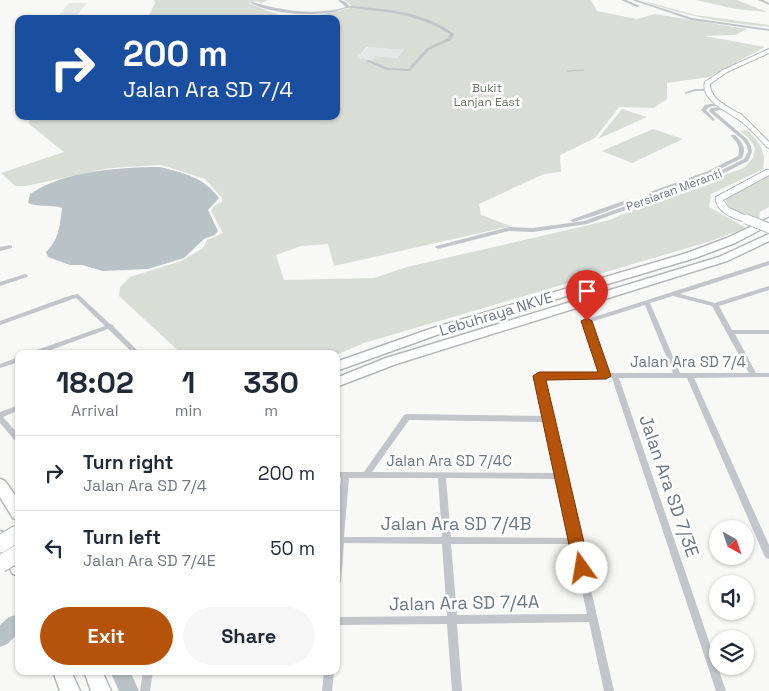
<!DOCTYPE html>
<html lang="en">
<head>
<meta charset="utf-8">
<style>
  :root { --surface:#fff; --page:#f6f6f7; --text:#1f2937; --muted:#747a83; --line:#e0e1e3; --accent:#b45309 }
  body { margin:0; font-family:"Space Grotesk",sans-serif; background:var(--page); color:var(--text); height:100vh; display:flex; flex-direction:column; font-size:19px; white-space:nowrap }
  * { box-sizing:border-box; margin:0 }
  p { font-size:16px; color:var(--muted) }
  .icon { flex:none; width:28px; height:28px; fill:none; stroke:currentColor; stroke-width:2; stroke-linecap:round; stroke-linejoin:round }
  .map { position:relative; flex:1; overflow:hidden }
  .drawer { position:absolute; left:15px; top:350px; width:325px; height:325px; display:flex; flex-direction:column; background:var(--surface); border-radius:10px; box-shadow:0 1px 4px #0004 }
  .drawer>* { flex:none }
  .top-card { position:absolute; left:15px; top:15px; width:325px; height:105px; border-radius:10px; box-shadow:0 1px 4px #0004; background:#1a4fa0; color:#fff; overflow:hidden }
  .needle { width:32px; rotate:140deg }
  .fabs { position:absolute; left:709px; top:520px; display:grid; gap:10px }
  .fabs a { display:grid; place-items:center; width:45px; height:45px; border-radius:50%; background:var(--surface); box-shadow:0 1px 4px #0004; font-size:25px }
  .pin { position:absolute; display:grid; place-items:center; width:42px; height:42px; color:#fff; margin:-51px -21px; border-radius:50% 50% 50% 0; rotate:-45deg; box-shadow:0 0 5px #0007 }
  .pin .icon { rotate:45deg }
  .me { position:absolute; width:55px; margin:-28px; rotate:347deg; stroke-linejoin:round; filter:drop-shadow(0 0 4px #0008) }
  .turn { display:flex; align-items:center; gap:18px; height:105px; padding:0 25px; font-size:22px }
  .turn .icon { width:65px; height:65px; stroke-width:2.5 }
  .turn b { display:block; font-size:35px; line-height:42px }
  .eta { display:flex; justify-content:space-evenly; align-items:center; height:85px; text-align:center }
  .eta b { font-size:30px; font-weight:800; line-height:35px }
  .button { display:flex; gap:10px; margin-top:auto; padding:10px 25px }
  .button a { flex:1; height:58px; border-radius:30px; background:var(--accent); color:#fff; font-size:20px; font-weight:800; line-height:58px; text-align:center }
  .button a+a { background:var(--page); color:var(--text) }
  ul { padding:0; list-style:none }
  li { display:flex; align-items:center; gap:15px; height:75px; padding:0 25px; border-top:1px solid var(--line) }
  li div { flex:1 }
  li b { display:block; font-size:19px }
  li em { font-style:normal }
  .map>svg:first-child { display:block }
</style>
</head>
<body>
<div class="map">
<svg width="769" height="691" viewBox="0 0 769 691">
  <rect width="100%" height="100%" fill="#f8f8f6"/>
  <g fill="#e6e7e7">
    <polygon points="69,3 87,3 74,19 56,19"/>
    <polygon points="368,47 405,50 398,58 376,56 372,60 357,58"/>
  </g>
  <g fill="#d8ddd6" fill-rule="evenodd">
    <path d="M154,0H269L261,3L257,1L248,3L282,16L305,18L350,8L351,5L344,0H591L597,11L637,19L655,14L747,29L735,35L704,36L765,47L709,77L667,83V99L654,108L619,107L595,138L560,155L561,172L544,174L479,204L481,215L511,226L334,266L328,244L301,246L276,255L284,280L374,278L407,267L576,228L610,220L662,197L744,168L753,158L755,148L749,138L740,131L747,130C759,142 767,151 763,169L711,194L709,207L746,228L708,242L364,343L336,355L182,354L119,296L120,287L130,277L181,261L203,248L207,240L223,233L211,211L214,206L222,202V198L205,179L162,165L110,168L26,186H15L1,173L64,152L29,124L30,116H336V19H147L155,3ZM367,47L404,50L398,58L375,56L372,60L357,58Z"/>
    <path d="M641,0L695,15L769,25V27C725,23 682,16 641,0Z"/>
    <polygon points="696,0 737,0 767,12 735,9"/>
    <polygon points="622,109 647,117 598,139"/>
    <polygon points="653,129 683,139 632,163 602,151"/>
    <polygon points="769,175 769,207 760,212 759,221 729,207 725,198"/>
  </g>
  <path fill="#b9c2c7" d="M160,167C183,173 204,177 219,198L208,210L218,231L215,235L204,239L184,258L148,269L103,271L82,265H70L48,257L46,252C59,240 60,225 62,208C51,204 40,208 28,203L30,194C63,171 121,167 160,167Z"/>
  <g fill="none" stroke-linecap="round" stroke-linejoin="round">
    <polyline stroke="#b9c2c7" stroke-width="1" points="567,71 584,70"/>
    <g fill="#b9c2c7" fill-rule="evenodd">
      <polygon points="16,615 19,616 19,633 7,644 0,647 0,625 9,617"/>
      <polygon points="110,671 130,671 139,691 119,691"/>
    </g>
    <defs>
      <g id="secondary">
        <path d="M769,49V53L727,72L710,84C710,99 727,106 738,113L741,114L769,142V148L767,147C759,139 751,129 742,122C730,112 700,101 705,82L723,70Z"/>
        <path d="M766,170H769V175L723,200L729,208L749,217V221C737,222 714,211 716,197Z"/>
      </g>
      <g id="highway">
        <polygon points="769,218 769,225 735,243 695,258 442,333 336,371 336,362 433,328 687,253 727,238"/>
        <polygon points="769,234 769,241 727,261 396,364 336,387 336,378 386,358 719,257"/>
        <polygon points="0,479 5,481 19,501 19,520 13,518 0,497"/>
        <polygon points="0,531 6,533 19,554 19,576 13,574 0,551"/>
        <polygon points="53,671 71,671 80,691 60,691"/>
        <polygon points="84,671 102,671 111,691 91,691"/>
      </g>
    </defs>
    <use href="#secondary" stroke="#b3b7bb" stroke-width="2"/>
    <use href="#highway" stroke="#b4b7ba" stroke-width="3"/>
    <g fill="#c2c5c9" fill-rule="evenodd">
      <path d="M338,0C344,0 346,2 349,6C385,9 424,11 454,34L451,40L429,50L410,71L387,70L366,61L369,60L388,68L408,69L427,48L448,38L450,34C424,18 397,12 367,10C361,9 354,7 348,8C340,9 333,13 325,13C303,16 271,13 250,3L252,2C283,11 315,16 346,7Z"/>
      <polygon points="621,0 626,0 640,6 637,7"/>
      <polygon points="632,0 637,0 692,18 769,29 769,31 691,20"/>
      <polygon points="758,0 763,0 769,3 769,5"/>
      <polygon points="695,89 707,89 709,90 707,91 695,91 686,94 684,93"/>
      <polygon points="716,103 718,103 718,105 709,107 706,110 715,120 713,121 701,110 705,105"/>
      <polygon points="724,107 726,108 726,109 714,111 747,139 751,146 752,152 748,161 718,176 587,224 533,232 509,231 438,249 435,247 436,246 509,227 533,228 584,221 714,174 744,159 748,152 747,146 743,140 709,111 711,108"/>
      <path d="M731,135H735C742,142 747,148 742,158L712,173L651,195H647V193L708,171L738,156C741,147 737,142 731,136Z"/>
      <polygon points="629,199 631,200 631,202 594,216 573,222 570,220"/>
      <polygon points="10,245 12,246 12,248 0,251 0,247"/>
      <path d="M769,261V265L680,294L715,303L769,286V290L719,306L732,330H769V334H735L756,373H769V377L694,378L769,545V559L766,558L764,555L687,378H619L726,691H716L612,378H543L614,691H604L589,622L457,624L462,691H452L447,624L336,625V617L447,616L442,544L344,543L341,582L339,585L336,586V527L341,478H336V472H364L404,415L407,414L544,416L535,376L536,374L602,373L584,321L585,320ZM673,296L712,306L749,373H680L650,303ZM645,305L673,373H609L591,322ZM409,420L545,422L556,473L372,472ZM349,478H438L442,537H344ZM446,478L558,479L570,538L451,537ZM451,544H572L587,614L457,615Z"/>
      <polygon points="25,274 27,275 28,276 27,277 0,286 0,282"/>
      <polygon points="77,294 79,295 110,324 113,325 114,327 141,354 134,354 108,329 40,354 30,354 31,352 105,326 76,298 0,325 0,321 66,297"/>
      <polygon points="19,357 19,362 0,368 0,364"/>
      <polygon points="19,405 19,410 3,417 19,435 19,443 16,442 0,423 0,412"/>
      <polygon points="143,671 153,671 150,691 140,691"/>
      <polygon points="324,671 334,671 332,691 322,691"/>
    </g>
    <use href="#secondary" fill="#fff" fill-rule="evenodd"/>
    <use href="#highway" fill="#fff" fill-rule="evenodd"/>
    <defs>
      <polyline id="secondary-bridge" points="746,219 769,228"/>
      <g id="highway-bridge">
        <polyline points="0,544 19,533"/>
        <polyline points="0,564 19,553"/>
      </g>
    </defs>
    <use href="#secondary-bridge" stroke="#b3b7bb" stroke-width="11" stroke-linecap="butt"/>
    <use href="#highway-bridge" stroke="#b4b7ba" stroke-width="19" stroke-linecap="butt"/>
    <use href="#secondary-bridge" stroke="#fff" stroke-width="9"/>
    <use href="#highway-bridge" stroke="#fff" stroke-width="17"/>
  </g>
  <polygon fill="#b45309" stroke="#753606" points="587,318 592,321 611,376 606,379 546,380 590,568 587,573 582,575 577,573 574,568 533,376 539,372 598,372 581,321"/>
  <g text-anchor="middle" stroke-width="5" stroke-linejoin="round" paint-order="stroke">
    <g font-size="12" fill="#677665" stroke="#fff">
      <text x="487" y="92">Bukit<tspan x="487" dy="14">Lanjan East</tspan></text>
    </g>
    <g font-size="12" fill="#6b7783" stroke="#fff">
      <text transform="translate(674 190) rotate(-20)" y="4">Persiaran Meranti</text>
    </g>
    <g font-size="15" fill="#6b7783" stroke="#fff">
      <text transform="translate(496 314) rotate(-17)" y="5">Lebuhraya NKVE</text>
      <text x="688" y="367">Jalan Ara SD 7/4</text>
      <text x="449" y="466">Jalan Ara SD 7/4C</text>
    </g>
    <g font-size="18" fill="#6b7783" stroke="#fff">
      <text transform="translate(669 486) rotate(71)" y="6">Jalan Ara SD 7/3E</text>
      <text x="456" y="530">Jalan Ara SD 7/4B</text>
      <text transform="translate(464 603) rotate(-1)" y="6">Jalan Ara SD 7/4A</text>
    </g>
  </g>
</svg>
<div class="fabs">
<a><svg class="needle" viewBox="-14 -14 28 28"><path d="M0-13l5 13h-10z" fill="#e53935"/><path d="M0 13l5-13h-10z" fill="#747a83"/></svg></a>
<a><svg class="icon" aria-label="sound" viewBox="0 0 24 24"><path d="M4 9h4l5-4v14l-5-4H4zM17 9q2 3 0 6"/></svg></a>
<a><svg class="icon" aria-label="layers" viewBox="0 0 24 24"><path d="M12 4l9 5-9 5-9-5zM3 14l9 5 9-5"/></svg></a>
</div>
<div class="pin" style="left:587px;top:321px;background:#d93025"><svg class="icon" aria-label="arrive" viewBox="0 0 24 24"><path d="M6 21V4h12l-3 4 3 4H6"/></svg></div>
<svg class="me" style="left:582px;top:568px" viewBox="-20 -20 40 40"><circle r="19" fill="#fff"/><path d="M0-13L10 11 0 6-10 11z" fill="#b45309"/></svg>
<div class="top-card">
<div class="turn"><svg class="icon" aria-label="right" viewBox="0 0 24 24"><path d="M7 20v-9h11M14 6l5 5-5 5"/></svg><div><b>200 m</b>Jalan Ara SD 7/4</div></div>
</div>
<section class="drawer">
<div class="eta">
<div><b>18:02</b><p>Arrival</p></div>
<div><b>1</b><p>min</p></div>
<div><b>330</b><p>m</p></div>
</div>
<ul>
<li><svg class="icon" aria-label="right" viewBox="0 0 24 24"><path d="M7 20v-9h11M14 6l5 5-5 5"/></svg><div><b>Turn right</b><p>Jalan Ara SD 7/4</p></div><em>200 m</em></li>
<li><svg class="icon" aria-label="left" viewBox="0 0 24 24"><path d="M17 20v-9H6M10 6l-5 5 5 5"/></svg><div><b>Turn left</b><p>Jalan Ara SD 7/4E</p></div><em>50 m</em></li>
</ul>
<div class="button"><a>Exit</a><a>Share</a></div>
</section>
</div>
</body>
</html>
